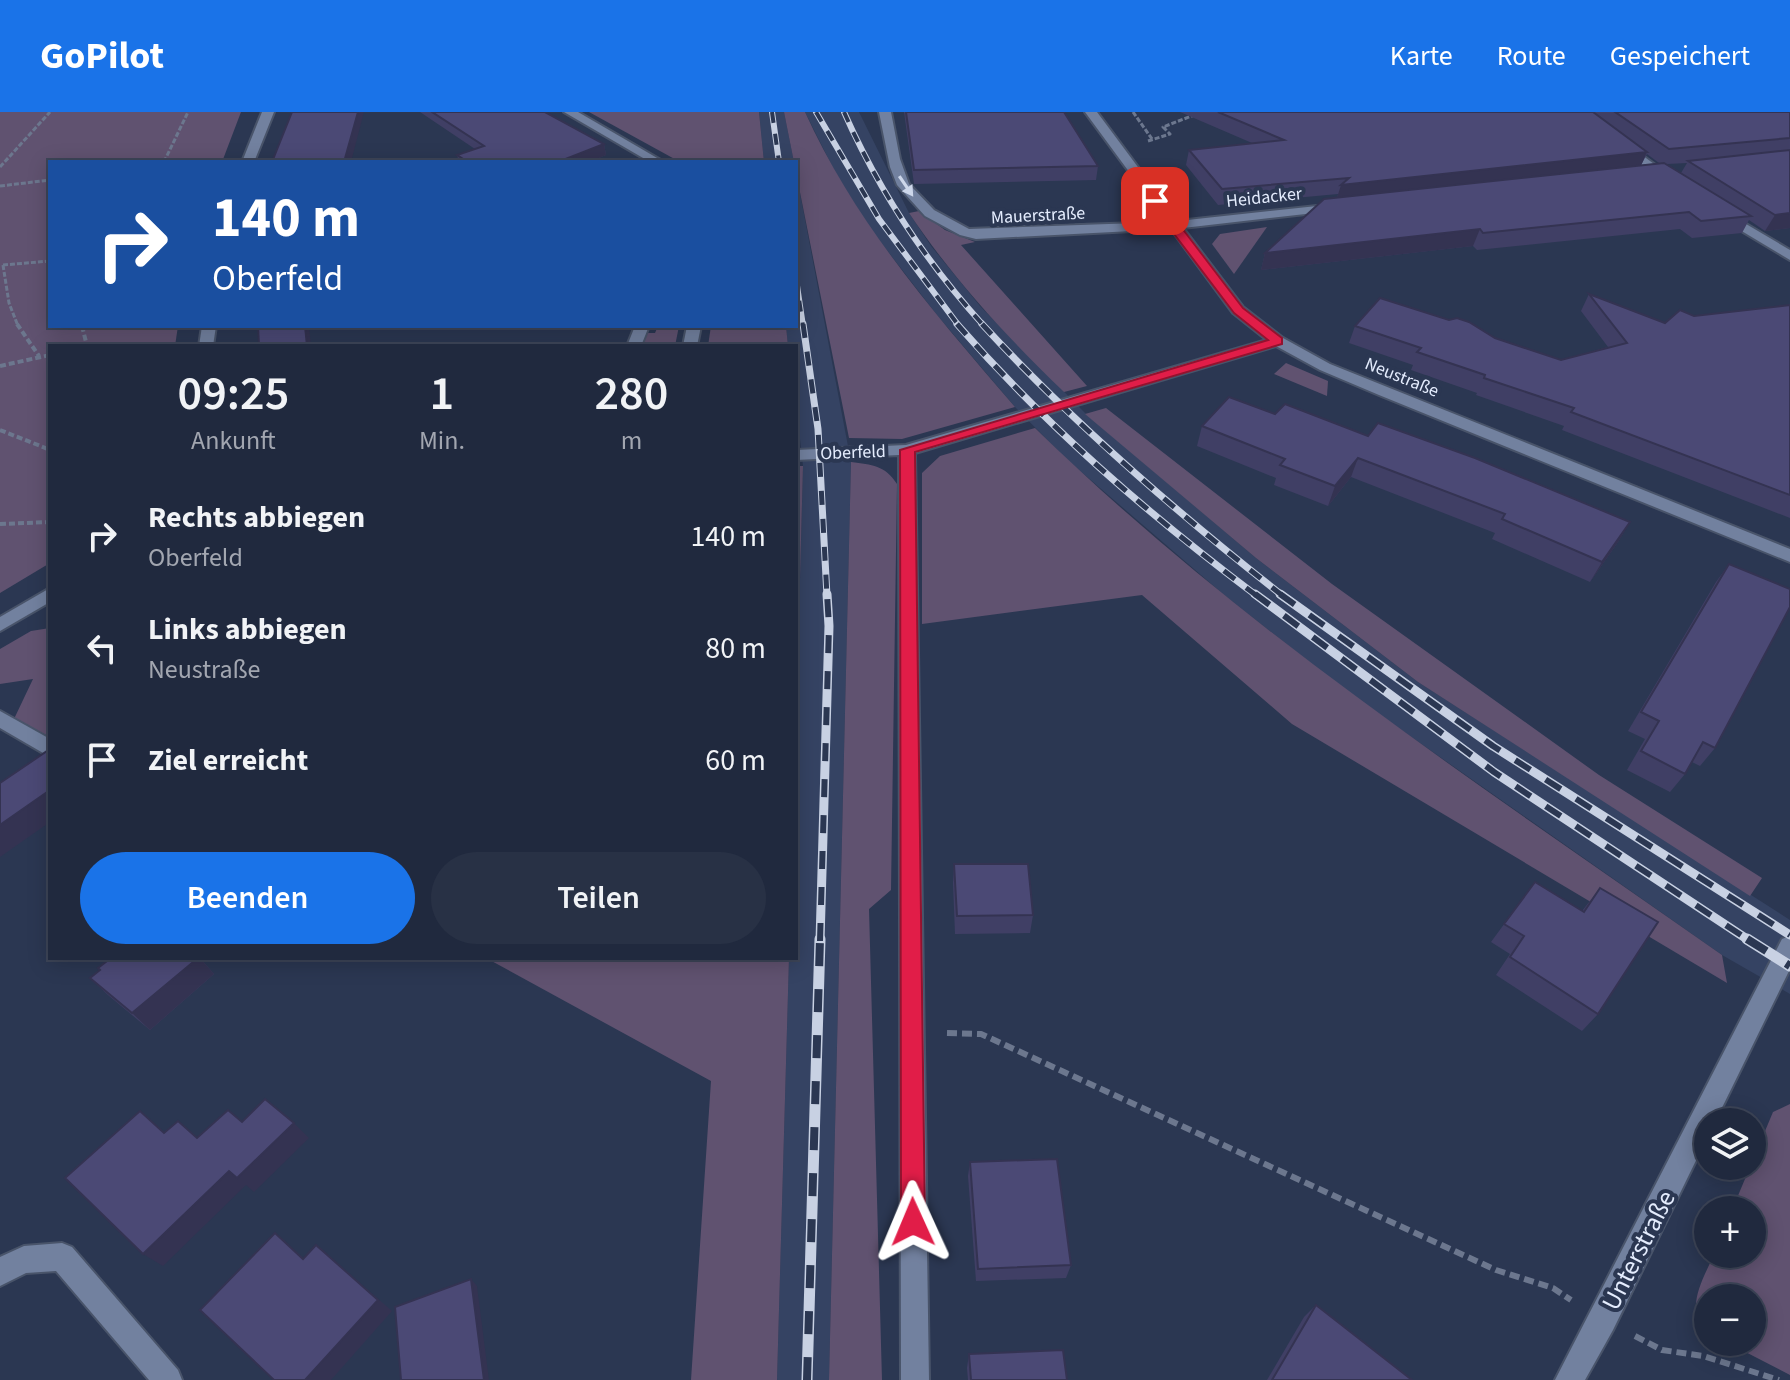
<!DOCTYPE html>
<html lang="de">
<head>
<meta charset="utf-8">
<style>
  :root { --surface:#20293e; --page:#283145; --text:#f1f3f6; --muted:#a2a6b0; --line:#3d4558; --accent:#1a73e8 }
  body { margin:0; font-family:"Source Sans 3",sans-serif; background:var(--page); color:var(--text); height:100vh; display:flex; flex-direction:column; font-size:30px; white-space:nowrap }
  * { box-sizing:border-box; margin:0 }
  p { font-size:26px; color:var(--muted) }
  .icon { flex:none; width:44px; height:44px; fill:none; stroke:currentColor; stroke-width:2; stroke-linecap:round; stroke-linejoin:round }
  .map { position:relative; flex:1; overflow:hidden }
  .side { position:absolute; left:48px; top:232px; width:750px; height:616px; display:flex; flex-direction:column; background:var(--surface); border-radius:0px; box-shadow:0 4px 20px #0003,0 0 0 2px var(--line) }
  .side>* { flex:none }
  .banner { position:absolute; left:48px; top:48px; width:750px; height:168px; border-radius:0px; box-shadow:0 4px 20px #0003,0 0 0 2px var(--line); background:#1a4fa0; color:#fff; overflow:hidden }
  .controls { position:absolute; left:1694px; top:996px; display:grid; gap:16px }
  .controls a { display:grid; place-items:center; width:72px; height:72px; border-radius:50%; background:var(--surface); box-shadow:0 4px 20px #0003,0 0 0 2px var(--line); font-size:40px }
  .pin { position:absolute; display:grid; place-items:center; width:68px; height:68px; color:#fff; margin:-34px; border-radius:16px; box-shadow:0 4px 12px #0006 }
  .me { position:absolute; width:88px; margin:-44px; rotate:359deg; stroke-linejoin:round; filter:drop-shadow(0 0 6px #0008) }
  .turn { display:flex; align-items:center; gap:28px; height:168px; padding:0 32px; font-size:36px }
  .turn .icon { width:104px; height:104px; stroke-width:2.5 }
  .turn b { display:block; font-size:56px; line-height:68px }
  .eta { display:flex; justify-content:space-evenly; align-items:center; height:136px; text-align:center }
  .eta b { font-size:48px; font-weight:600; line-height:56px }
  .button { display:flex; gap:16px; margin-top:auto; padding:16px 32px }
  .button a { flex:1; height:92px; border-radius:48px; background:var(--accent); color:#fff; font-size:32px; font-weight:600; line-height:92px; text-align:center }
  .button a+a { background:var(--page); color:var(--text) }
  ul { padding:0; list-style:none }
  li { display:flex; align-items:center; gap:24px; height:112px; padding:0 32px }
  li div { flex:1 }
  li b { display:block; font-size:30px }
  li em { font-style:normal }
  header { display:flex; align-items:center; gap:48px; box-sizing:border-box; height:112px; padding:0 40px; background:var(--accent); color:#fff }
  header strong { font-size:38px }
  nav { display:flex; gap:44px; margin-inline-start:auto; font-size:28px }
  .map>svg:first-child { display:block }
</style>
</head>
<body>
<header>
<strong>GoPilot</strong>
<nav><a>Karte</a><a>Route</a><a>Gespeichert</a></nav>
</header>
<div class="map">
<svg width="1790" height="1268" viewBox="0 0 1790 1268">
  <rect width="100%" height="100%" fill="#2b3752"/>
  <g fill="#354363">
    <polygon points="759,0 784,0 794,50 764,50"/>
    <polygon points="805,0 859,0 909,101 931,134 980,194 1085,301 1256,446 1418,570 1790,808 1790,882 1722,843 1346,579 1223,482 1064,345 1015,295 937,203 869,115 835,60"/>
    <polygon points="796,60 851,350 829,1268 777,1268 789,846 796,846 796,616 803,354 796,291 796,234 788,234 786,214 796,214"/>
  </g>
  <g fill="#605270">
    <polygon points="0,0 241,0 222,50 50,50 50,214 178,214 175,234 50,234 50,451 0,481"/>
    <polygon points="589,0 759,0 764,50 680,50"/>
    <path d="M784,0H805C855,111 936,203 1015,295L902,327L849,326Z"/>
    <path d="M919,99L945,118L975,130L961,133L1087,274L1064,280C1007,225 954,168 909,101Z"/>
    <polygon points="1267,115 1234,162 1212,132 1220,122"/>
    <polygon points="658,214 679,214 675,234 642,234 646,221 655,221"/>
    <polygon points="711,214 786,214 788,234 708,234"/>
    <polygon points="1286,251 1328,269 1327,284 1274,262"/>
    <polygon points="1106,296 1332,472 1599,663 1762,766 1750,784 1418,570 1256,446 1085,302"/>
    <path d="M1035,316C1242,518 1486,677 1722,843L1727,871L1292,612L1142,483L922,512V361L940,344Z"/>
    <path d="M851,350C872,353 885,353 897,372L891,778L869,797L882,1268H829Z"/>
    <polygon points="796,354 803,354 796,616"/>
    <polygon points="50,516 50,625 14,607 33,567 0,572 0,537 31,519"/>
    <polygon points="486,846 789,846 777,1268 691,1268 711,969"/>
    <path d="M1790,992V1263L1726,1230H1752V1186H1708V1219C1683,1198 1703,1168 1714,1142H1752V1098H1732L1773,1000Z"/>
  </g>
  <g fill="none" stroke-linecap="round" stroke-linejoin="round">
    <defs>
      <g id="minor">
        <polygon points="262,0 274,0 254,50 242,50"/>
        <polygon points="564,0 578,0 664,50 650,50"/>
        <polygon points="879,0 891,0 900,47 909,72 934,98 969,117 1166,110 1085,0 1097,0 1178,109 1345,91 1345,97 1341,98 1183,116 1243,195 1283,226 1330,252 1790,437 1790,450 1379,283 1320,258 1276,234 915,341 929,1268 901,1268 899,343 796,348 796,338 906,333 1267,228 1233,201 1171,117 976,127 960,123 925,104 897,73 890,55"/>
        <polygon points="1570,0 1583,0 1676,68 1666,71"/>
        <polygon points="1724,99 1790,138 1790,148 1720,106 1718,103"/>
        <polygon points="202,214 216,214 213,234 199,234"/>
        <polygon points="635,214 649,214 641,234 627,234"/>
        <polygon points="687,214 701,214 697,234 683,234"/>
        <polygon points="50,476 50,490 0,519 0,505"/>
        <polygon points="0,599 50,627 50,645 0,616"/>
        <polygon points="1790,824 1790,857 1715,1010 1708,1010 1708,1024 1613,1218 1585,1268 1555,1268 1782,827"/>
        <polygon points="62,1131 72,1135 178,1258 182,1268 149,1268 56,1159 26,1161 0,1174 0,1145 24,1134"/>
      </g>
    </defs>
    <use href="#minor" stroke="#49546a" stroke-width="4"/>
    <g stroke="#6c778e" stroke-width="3" stroke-dasharray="5 2" stroke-linecap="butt">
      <polyline points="1133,0 1152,27"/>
      <polyline points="1148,29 1170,22 1163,15 1202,0"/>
      <polyline points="164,50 188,0"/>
      <polyline points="0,55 50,0"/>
      <polyline points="0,74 50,68"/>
      <polyline points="3,153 9,191 18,214"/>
      <polyline points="3,153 50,149"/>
    </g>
    <g stroke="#6c778e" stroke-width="4" stroke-dasharray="6 3" stroke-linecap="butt">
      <polyline points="17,212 39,244"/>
      <polyline points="82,214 87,234"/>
      <polyline points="158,234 177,233"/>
      <polyline points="0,254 50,243"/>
      <polyline points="0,318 48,337"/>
      <polyline points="0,412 50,410"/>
    </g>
    <g stroke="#6c778e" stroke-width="6" stroke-dasharray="10 5" stroke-linecap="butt">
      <polyline points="947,921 981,922 1496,1158 1553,1176 1571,1188"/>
      <polyline points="1635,1224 1662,1238 1703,1244 1779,1268"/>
    </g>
    <use href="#minor" fill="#72819f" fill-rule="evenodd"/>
    <defs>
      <g id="rail-far3">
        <polyline points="772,0 779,50"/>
        <polyline points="816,0 879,107 959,214"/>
        <path d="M844,0C879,79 926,150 984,214"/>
        <polyline points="796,167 803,214"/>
      </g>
      <g id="rail-far2">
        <polyline points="803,212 818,317 827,484"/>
        <path d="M957,212C1047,315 1148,402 1257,484"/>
        <path d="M982,212C1074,312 1176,400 1283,484"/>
      </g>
      <g id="rail-far1">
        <polyline points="1255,482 1494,660 1750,829"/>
        <polyline points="1280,482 1493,634 1790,823"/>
        <polyline points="820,829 829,514 827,482"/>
      </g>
      <g id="rail">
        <polyline points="1747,827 1790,854"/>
        <polyline points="807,1268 820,827"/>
      </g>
    </defs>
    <use href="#rail-far3" stroke="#c8d1e3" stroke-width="6"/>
    <use href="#rail-far2" stroke="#c8d1e3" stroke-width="7"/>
    <use href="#rail-far1" stroke="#c8d1e3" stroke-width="9"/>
    <use href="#rail" stroke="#c8d1e3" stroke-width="11"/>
    <use href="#rail-far3" stroke="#2b3752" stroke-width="4" stroke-dasharray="11" stroke-linecap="butt"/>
    <use href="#rail-far2" stroke="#2b3752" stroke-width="5" stroke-dasharray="14" stroke-linecap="butt"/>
    <use href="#rail-far1" stroke="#2b3752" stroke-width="6" stroke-dasharray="18" stroke-linecap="butt"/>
    <use href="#rail" stroke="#2b3752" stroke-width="8" stroke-dasharray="23" stroke-linecap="butt"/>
  </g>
  <g fill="#403f65" fill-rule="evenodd">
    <polygon points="420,0 545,0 604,32 606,43 589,50 459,50 457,43 475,37"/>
    <polygon points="904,0 1064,0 1098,54 1096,68 914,72"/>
    <path d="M1180,0H1790V116L1765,119L1749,108L1742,121L1692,126L1680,117L1477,138L1473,134L1261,158L1265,141L1337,86L1338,82L1218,93L1186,53L1189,38L1252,31ZM1647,42L1659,51L1641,53ZM1687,51L1681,61L1667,52Z"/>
    <polygon points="1589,182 1665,211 1694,204 1790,193 1790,406 1562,318 1564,314 1476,283 1477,281 1411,258 1413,253 1349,231 1355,214 1495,226 1561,248 1608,235 1581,199"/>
    <polygon points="1275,302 1368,324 1630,410 1618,430 1590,470 1492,427 1495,421 1351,365 1328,394 1274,373 1276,366 1197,334 1202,314"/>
    <polygon points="1729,452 1715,636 1700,654 1692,650 1685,662 1670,680 1627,658 1645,627 1628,619 1716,470"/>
    <polygon points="954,752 1033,803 1030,821 955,822 953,771"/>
    <polygon points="1535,770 1582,799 1600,776 1598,902 1582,919 1496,863 1510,842 1491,830"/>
    <polygon points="111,846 200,846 214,862 150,918 108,883 90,866 100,858"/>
    <polygon points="970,1050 1071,1153 1066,1166 976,1169 968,1064"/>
    <polygon points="1316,1193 1412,1268 1267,1268 1304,1205"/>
    <polygon points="969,1242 1067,1268 968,1268 967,1256"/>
  </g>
  <g fill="#343352">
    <polygon points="358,0 364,0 351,50 344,50"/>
    <polygon points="604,32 606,43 589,50 558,50"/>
    <polygon points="1647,40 1640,56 1336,89 1341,73"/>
    <polygon points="1790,101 1790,116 1765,119 1775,103"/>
    <polygon points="1480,117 1473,134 1261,158 1265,141"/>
    <polygon points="305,214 309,214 311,234 307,234"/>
    <polygon points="1358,346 1351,365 1328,394 1335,374"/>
    <polygon points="1630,410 1618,430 1590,470 1602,450"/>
    <polygon points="50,678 50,710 0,745 0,713"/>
    <polygon points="198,846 200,846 214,862 150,918 132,901"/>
    <polygon points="294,1011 309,1026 254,1080 246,1073 163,1154 143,1142 229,1059"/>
    <polygon points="316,1133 392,1199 331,1268 305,1268"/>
    <polygon points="471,1167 477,1174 489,1268 484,1268"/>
  </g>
  <g fill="#4b4975" stroke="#343352" stroke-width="2">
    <polygon points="292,0 358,0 344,50 272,50"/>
    <polygon points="432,0 545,0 604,32 558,50 468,50 457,43 484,34"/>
    <polygon points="906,0 1064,0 1098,54 914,58"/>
    <polygon points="1218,0 1593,0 1647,40 1341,73 1349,66 1222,77 1189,38 1284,28"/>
    <polygon points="1615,0 1790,0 1790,26 1669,37"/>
    <polygon points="1790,38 1790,101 1775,103 1688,49"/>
    <polygon points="1664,51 1751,104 1701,109 1689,100 1483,121 1480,117 1265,141 1324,87"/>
    <polygon points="1589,182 1665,211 1680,198 1694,204 1790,193 1790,383 1571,300 1574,296 1484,266 1485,263 1417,240 1421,236 1355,214 1380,186 1449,208 1457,206 1469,210 1495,226 1561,248 1627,231"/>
    <polygon points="258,214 305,214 307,234 259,234"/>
    <polygon points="1229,285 1275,302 1285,292 1368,324 1378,311 1475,346 1630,410 1602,450 1502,407 1505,402 1358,346 1335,374 1280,353 1285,347 1202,314"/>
    <polygon points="1729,452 1790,477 1790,495 1715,636 1703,630 1685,662 1641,639 1659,609 1641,600"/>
    <polygon points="50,637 50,678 0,713 0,671"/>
    <polygon points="954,752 1028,752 1033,803 957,804"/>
    <polygon points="1535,770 1584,800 1600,776 1658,810 1598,902 1510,845 1524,824 1504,812"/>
    <polygon points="111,846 198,846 132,901 90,866 100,858 98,856"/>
    <polygon points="265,987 294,1011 237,1066 229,1059 143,1142 65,1066 140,999 164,1021 178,1009 197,1026 228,998 242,1010"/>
    <polygon points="1057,1047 1071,1153 978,1157 970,1050"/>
    <polygon points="275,1121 303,1147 316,1133 378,1188 305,1268 274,1268 200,1198"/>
    <polygon points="471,1167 484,1268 401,1268 395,1195"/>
    <polygon points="1316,1193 1412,1268 1272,1268"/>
    <polygon points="1063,1238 1067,1268 971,1268 969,1242"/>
  </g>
  <defs><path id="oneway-solid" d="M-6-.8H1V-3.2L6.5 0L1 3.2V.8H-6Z" transform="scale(2)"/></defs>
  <use fill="#cdd7ea" href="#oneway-solid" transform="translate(906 74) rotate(56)"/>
  <polygon fill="#e11d48" stroke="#92132f" stroke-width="2" points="1155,85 1159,86 1243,196 1282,226 1282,232 915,340 925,1110 921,1118 913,1122 904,1118 901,1110 900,338 1268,228 1234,201 1149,89"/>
  <g text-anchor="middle" stroke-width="8" stroke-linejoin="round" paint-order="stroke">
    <g font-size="18" fill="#e4ecfd" stroke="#2b3752">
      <text transform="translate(1264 85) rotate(-6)" y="6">Heidacker</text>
      <text transform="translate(1038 103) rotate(-3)" y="6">Mauerstraße</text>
      <text transform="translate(1402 265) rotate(22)" y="6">Neustraße</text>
      <text transform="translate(853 340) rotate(-2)" y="6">Oberfeld</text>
    </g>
    <g font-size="26" fill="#e4ecfd" stroke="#2b3752">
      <text transform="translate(1638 1138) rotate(-63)" y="9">Unterstraße</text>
    </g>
  </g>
</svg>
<div class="controls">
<a><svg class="icon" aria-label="layers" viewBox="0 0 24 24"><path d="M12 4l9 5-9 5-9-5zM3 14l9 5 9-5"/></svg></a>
<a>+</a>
<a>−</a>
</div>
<div class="pin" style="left:1155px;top:89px;background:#d93025"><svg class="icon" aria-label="arrive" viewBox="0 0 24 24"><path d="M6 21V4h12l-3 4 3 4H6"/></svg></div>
<svg class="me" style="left:913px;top:1110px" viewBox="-20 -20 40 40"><path d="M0-17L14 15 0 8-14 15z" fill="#e11d48" stroke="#fff" stroke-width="4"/></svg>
<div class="banner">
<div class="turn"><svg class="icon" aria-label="right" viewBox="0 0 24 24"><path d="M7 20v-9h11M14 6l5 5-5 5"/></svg><div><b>140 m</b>Oberfeld</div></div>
</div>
<section class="side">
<div class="eta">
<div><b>09:25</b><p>Ankunft</p></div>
<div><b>1</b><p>Min.</p></div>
<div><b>280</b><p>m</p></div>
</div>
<ul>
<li><svg class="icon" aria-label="right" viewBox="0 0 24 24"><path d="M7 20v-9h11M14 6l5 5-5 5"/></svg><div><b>Rechts abbiegen</b><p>Oberfeld</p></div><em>140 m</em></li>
<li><svg class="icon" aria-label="left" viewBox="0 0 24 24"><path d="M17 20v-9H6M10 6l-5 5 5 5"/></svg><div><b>Links abbiegen</b><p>Neustraße</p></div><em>80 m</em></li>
<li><svg class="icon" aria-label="arrive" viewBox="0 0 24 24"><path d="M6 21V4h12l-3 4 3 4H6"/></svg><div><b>Ziel erreicht</b></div><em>60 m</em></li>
</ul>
<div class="button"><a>Beenden</a><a>Teilen</a></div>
</section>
</div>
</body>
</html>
